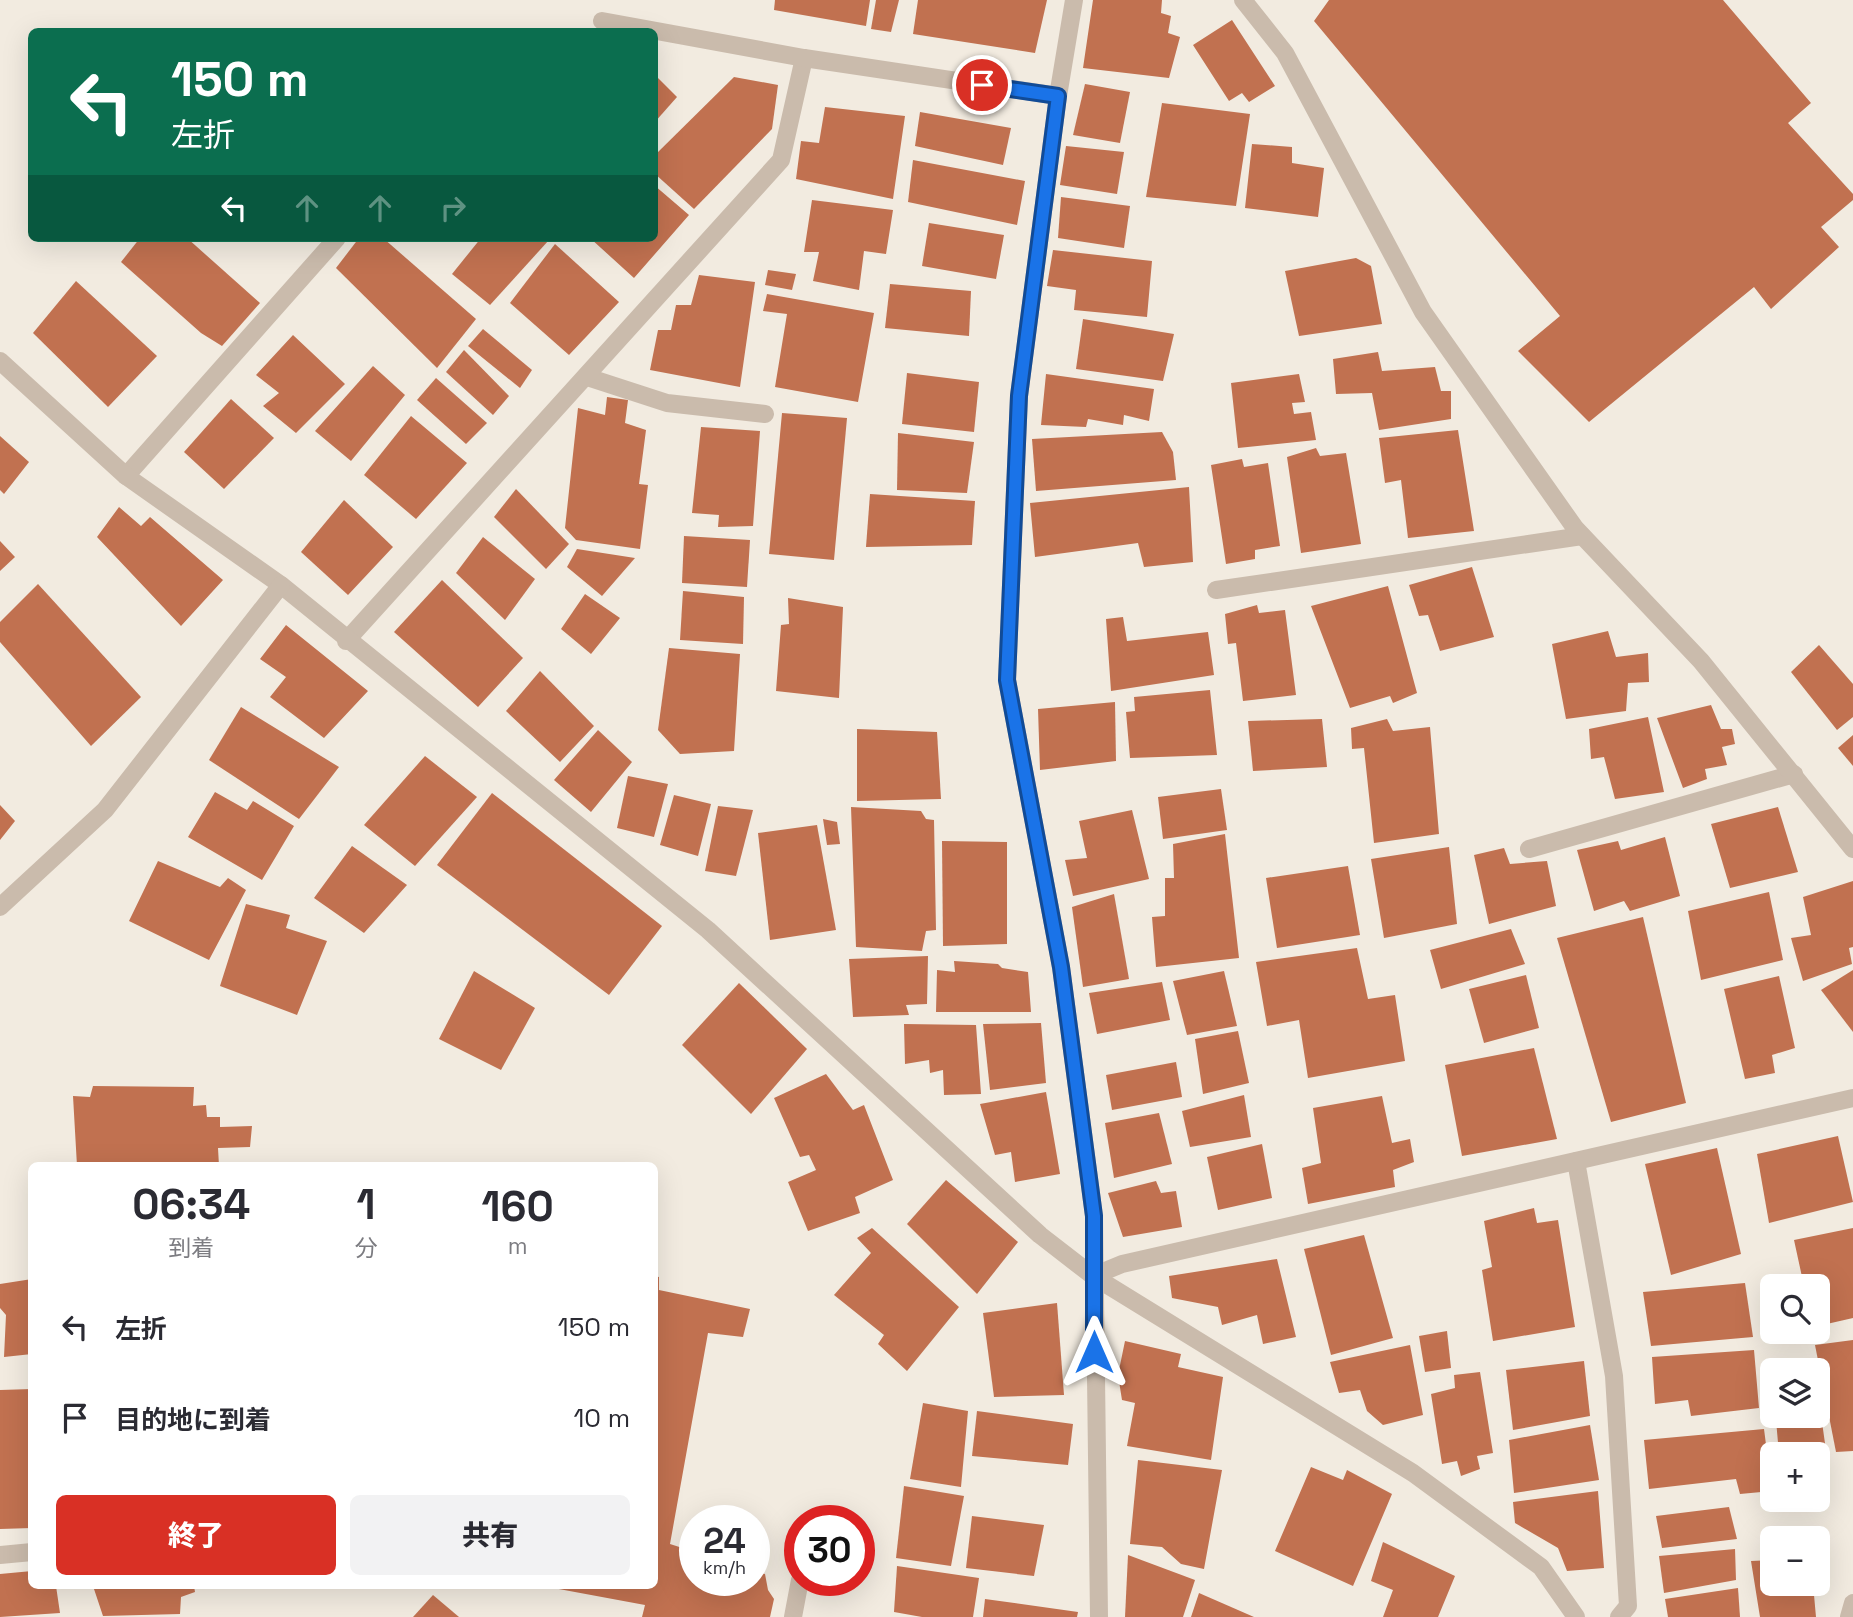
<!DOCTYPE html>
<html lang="ja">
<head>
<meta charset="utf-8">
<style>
  :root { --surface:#fff; --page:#f2f2f3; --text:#2b2b33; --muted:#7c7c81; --accent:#d93025 }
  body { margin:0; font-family:"Space Grotesk","Noto Sans JP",sans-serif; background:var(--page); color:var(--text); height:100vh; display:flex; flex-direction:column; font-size:26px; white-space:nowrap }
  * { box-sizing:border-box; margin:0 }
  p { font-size:23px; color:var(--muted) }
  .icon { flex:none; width:38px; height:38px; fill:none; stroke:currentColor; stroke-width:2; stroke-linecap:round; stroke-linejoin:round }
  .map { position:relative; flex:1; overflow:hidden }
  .sheet { position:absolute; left:28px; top:1162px; width:630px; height:427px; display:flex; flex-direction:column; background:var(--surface); border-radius:10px; box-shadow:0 7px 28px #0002 }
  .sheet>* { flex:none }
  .guide { position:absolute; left:28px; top:28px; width:630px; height:214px; border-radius:10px; box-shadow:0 7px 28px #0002; background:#0b6e4f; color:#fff; overflow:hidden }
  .fabs { position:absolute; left:1760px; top:1274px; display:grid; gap:14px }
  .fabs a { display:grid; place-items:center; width:70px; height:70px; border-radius:10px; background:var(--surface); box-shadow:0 7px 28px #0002; font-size:35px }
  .speed { position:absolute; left:679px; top:1505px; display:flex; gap:14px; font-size:35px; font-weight:700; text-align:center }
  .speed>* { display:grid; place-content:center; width:91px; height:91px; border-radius:50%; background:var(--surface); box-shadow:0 7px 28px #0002; line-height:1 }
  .speed small { font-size:18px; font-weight:400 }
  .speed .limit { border:10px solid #d22; background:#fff; color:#111 }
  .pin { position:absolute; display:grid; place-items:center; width:60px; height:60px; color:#fff; margin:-30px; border:4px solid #fff; border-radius:50%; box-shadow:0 2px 7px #0007 }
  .me { position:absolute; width:77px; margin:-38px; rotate:0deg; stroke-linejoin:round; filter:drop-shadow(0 0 5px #0008) }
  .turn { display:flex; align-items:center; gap:24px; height:147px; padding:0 28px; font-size:32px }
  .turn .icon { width:91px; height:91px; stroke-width:2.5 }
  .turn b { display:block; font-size:49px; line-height:60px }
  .lanes { display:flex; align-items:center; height:66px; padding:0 28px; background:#0003; justify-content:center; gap:35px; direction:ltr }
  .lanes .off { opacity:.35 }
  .eta { display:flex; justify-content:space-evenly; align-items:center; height:119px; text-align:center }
  .eta b { font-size:42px; font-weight:800; line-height:49px }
  .button { display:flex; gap:14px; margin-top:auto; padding:14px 28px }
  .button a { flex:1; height:80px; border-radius:10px; background:var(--accent); color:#fff; font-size:28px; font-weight:800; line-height:80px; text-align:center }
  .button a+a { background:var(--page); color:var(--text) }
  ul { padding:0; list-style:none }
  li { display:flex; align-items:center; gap:21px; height:91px; padding:0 28px }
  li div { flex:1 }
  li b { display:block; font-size:26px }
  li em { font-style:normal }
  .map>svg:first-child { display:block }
</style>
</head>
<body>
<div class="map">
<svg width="1853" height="1617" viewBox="0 0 1853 1617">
  <rect width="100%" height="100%" fill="#f2ebe0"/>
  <g fill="#c17150">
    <polygon points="775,0 870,0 866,26 774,10"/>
    <polygon points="876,0 899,0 891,32 871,29"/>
    <polygon points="918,0 1047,0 1035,53 913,34"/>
    <polygon points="1093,0 1162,0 1161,13 1171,16 1168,33 1180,37 1169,78 1083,68"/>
    <polygon points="1329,0 1723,0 1811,103 1788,123 1853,194 1853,200 1821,227 1839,247 1771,309 1754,287 1589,422 1518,351 1560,316 1314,21"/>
    <polygon points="1232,20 1275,86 1249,102 1242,93 1229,101 1193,45"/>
    <polygon points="656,76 677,97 654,123 654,78"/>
    <polygon points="734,77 778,85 772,129 694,209 654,173 654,156"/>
    <polygon points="1085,84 1130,92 1120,143 1073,135"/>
    <polygon points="1162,103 1250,114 1236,206 1146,197"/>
    <polygon points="825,107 905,116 893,199 796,179 801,141 819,143"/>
    <polygon points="920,112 1011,128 1003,165 915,146"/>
    <polygon points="1252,144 1292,147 1292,163 1324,168 1318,217 1245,208"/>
    <polygon points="1066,146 1124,152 1117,194 1060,185"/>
    <polygon points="913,160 1025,181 1017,225 908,202"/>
    <polygon points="654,185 689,215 634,278 590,238 654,238"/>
    <polygon points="1061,197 1130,206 1124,248 1058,238"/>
    <polygon points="812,200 893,210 886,254 864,251 859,290 813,281 819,252 804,252"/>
    <polygon points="929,223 1004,235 996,279 922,266"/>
    <polygon points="140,238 187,238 260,303 222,346 201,333 121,262"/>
    <polygon points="359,238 383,238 476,319 437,368 336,268"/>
    <polygon points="481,238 547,238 549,240 490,305 452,274"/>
    <polygon points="555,244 619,302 569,355 510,303"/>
    <polygon points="1053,250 1152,261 1147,317 1074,310 1076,290 1047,286"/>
    <polygon points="1356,258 1371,266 1382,324 1299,336 1285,271"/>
    <polygon points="768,270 796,274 792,290 765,285"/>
    <polygon points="699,275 755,282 740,387 650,370 658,330 671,330 676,305 691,305"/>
    <polygon points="76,281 157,356 108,407 33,333"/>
    <polygon points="890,284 971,291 969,336 885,328"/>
    <polygon points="767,294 874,313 858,402 775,387 787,314 763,311"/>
    <polygon points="1083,319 1174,334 1163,381 1076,369"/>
    <polygon points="483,329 532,370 520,388 468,346"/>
    <polygon points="293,335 345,384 296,433 263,406 279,393 256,375"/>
    <polygon points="464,350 509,396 493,415 446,372"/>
    <polygon points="1378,352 1382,371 1435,367 1441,391 1451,391 1451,419 1379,430 1372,393 1336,394 1333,359"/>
    <polygon points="373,366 405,395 351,461 315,431"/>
    <polygon points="907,373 979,382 974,432 902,424"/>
    <polygon points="1046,374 1154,389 1149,421 1124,415 1123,425 1088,419 1086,427 1041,425"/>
    <polygon points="1299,374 1305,402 1292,403 1294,414 1311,412 1316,440 1238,448 1231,383"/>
    <polygon points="436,378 487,423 466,444 417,400"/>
    <polygon points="607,397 628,400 625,423 646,430 639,484 648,485 640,549 576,540 565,528 578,408 605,415"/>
    <polygon points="231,399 274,438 224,489 184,452"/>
    <polygon points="782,413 847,418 834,560 769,554"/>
    <polygon points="411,416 467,463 416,519 364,475"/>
    <polygon points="701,427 760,431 753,526 718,527 719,515 692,513"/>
    <polygon points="1458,430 1474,531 1408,538 1401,480 1385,483 1379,438"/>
    <polygon points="1162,432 1173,452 1176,480 1036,491 1032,439"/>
    <polygon points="898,433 974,442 967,493 897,490"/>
    <polygon points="0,436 29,462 4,494 0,490"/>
    <polygon points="1316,448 1320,456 1346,453 1361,544 1301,553 1287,457"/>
    <polygon points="1242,459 1244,467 1268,463 1280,546 1255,550 1255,559 1226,564 1211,465"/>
    <polygon points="1189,487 1193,562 1144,567 1138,543 1035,557 1030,503"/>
    <polygon points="516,489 569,544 546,569 494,517"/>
    <polygon points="870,494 975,501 972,545 866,547"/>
    <polygon points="344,500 393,547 348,595 301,552"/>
    <polygon points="119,507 141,526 150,517 223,580 181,626 97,537"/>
    <polygon points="684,536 750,540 747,587 682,583"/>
    <polygon points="483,537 535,579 505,620 456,573"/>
    <polygon points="0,541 15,557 0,571"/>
    <polygon points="577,549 635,558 602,596 567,567"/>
    <polygon points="1472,567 1494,637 1440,651 1428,615 1419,616 1409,585"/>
    <polygon points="442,580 523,658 478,707 394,632"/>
    <polygon points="38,584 141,697 91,746 0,642 0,622"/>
    <polygon points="1388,586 1417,693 1393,703 1390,696 1350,708 1311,606"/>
    <polygon points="683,591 744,597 743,644 680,640"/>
    <polygon points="585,594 620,618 591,654 561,629"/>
    <polygon points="788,598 843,607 839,698 776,691 781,625 789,624"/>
    <polygon points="1257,605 1259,613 1285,610 1296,695 1243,701 1236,643 1228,644 1225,614"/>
    <polygon points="1123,617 1127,641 1208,632 1214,675 1111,691 1106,619"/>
    <polygon points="286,625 368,691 324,738 270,697 286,677 260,659"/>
    <polygon points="1608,631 1616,657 1648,653 1649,682 1628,683 1626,711 1566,719 1552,644"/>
    <polygon points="1819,645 1853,684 1853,717 1837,730 1791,672"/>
    <polygon points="669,648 740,654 734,751 680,754 658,730"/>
    <polygon points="540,671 594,726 560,762 506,711"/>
    <polygon points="1210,690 1217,755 1130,758 1126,712 1135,711 1134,697"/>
    <polygon points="1115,702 1116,761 1040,770 1038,709"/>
    <polygon points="1711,705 1721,729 1732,729 1735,744 1722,747 1727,765 1705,769 1707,779 1683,788 1657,718"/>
    <polygon points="241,707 339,767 299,819 209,760"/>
    <polygon points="1648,717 1664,792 1615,799 1604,757 1591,759 1589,729"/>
    <polygon points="1322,719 1327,767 1253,771 1248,721"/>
    <polygon points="1387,719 1393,731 1430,727 1439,834 1374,843 1364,748 1352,749 1351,728"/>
    <polygon points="857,729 937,732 941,799 857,801"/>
    <polygon points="598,730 632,762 591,812 554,780"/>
    <polygon points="1853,735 1853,766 1838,748"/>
    <polygon points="425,756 477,797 415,866 364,825"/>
    <polygon points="628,776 668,784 654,837 617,828"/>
    <polygon points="1221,789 1227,830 1163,839 1158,797"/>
    <polygon points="215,792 247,810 253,801 294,826 262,880 188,837"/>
    <polygon points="492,793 662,926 609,995 437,865"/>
    <polygon points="674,795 711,804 698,856 660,845"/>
    <polygon points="0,805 15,821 0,840"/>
    <polygon points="718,806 753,810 736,876 705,871"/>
    <polygon points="851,807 921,811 926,819 934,820 936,930 926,931 922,951 856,947"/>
    <polygon points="1778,807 1798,872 1730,888 1711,824"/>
    <polygon points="1132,810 1149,879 1073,896 1065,860 1087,858 1079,821"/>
    <polygon points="823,819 837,822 840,844 827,845"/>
    <polygon points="817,825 836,930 770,940 758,833"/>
    <polygon points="1225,834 1239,958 1156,967 1152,917 1165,916 1165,878 1174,878 1173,844"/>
    <polygon points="1665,837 1680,896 1630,911 1624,901 1594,911 1577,850 1618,841 1621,850"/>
    <polygon points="942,841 1007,842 1007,944 943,946"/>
    <polygon points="352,846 407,885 364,933 314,898"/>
    <polygon points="1449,847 1457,924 1384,938 1371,859"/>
    <polygon points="1504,848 1510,864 1547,861 1556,906 1489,924 1474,855"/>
    <polygon points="158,861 220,887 228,878 246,890 209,960 129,921"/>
    <polygon points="1348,866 1360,935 1277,948 1266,878"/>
    <polygon points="1853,881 1853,947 1849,948 1852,964 1803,981 1791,938 1811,935 1803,897"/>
    <polygon points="1769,892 1783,960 1701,980 1688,911"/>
    <polygon points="1114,894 1129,979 1083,987 1072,907"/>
    <polygon points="246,904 290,915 286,928 327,941 297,1015 220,986"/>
    <polygon points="1643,917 1686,1103 1611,1122 1557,938"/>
    <polygon points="1511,929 1525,964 1441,989 1430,950"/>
    <polygon points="1357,948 1368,999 1395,995 1405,1061 1308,1078 1299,1020 1267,1026 1256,962"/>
    <polygon points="928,956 927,1004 906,1005 909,1015 853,1017 849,959"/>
    <polygon points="954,961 998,964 1002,968 1028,972 1031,1012 936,1012 937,970 955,972"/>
    <polygon points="1853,970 1853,1032 1821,990"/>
    <polygon points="474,971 535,1008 501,1070 439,1039"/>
    <polygon points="1224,971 1237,1026 1187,1035 1173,981"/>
    <polygon points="1526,975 1539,1028 1484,1043 1469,989"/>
    <polygon points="1779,976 1795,1048 1772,1055 1775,1073 1745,1079 1724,989"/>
    <polygon points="1162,982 1170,1020 1097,1034 1089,993"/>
    <polygon points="739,983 807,1049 751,1114 682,1045"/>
    <polygon points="1041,1023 1046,1083 990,1090 983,1024"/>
    <polygon points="904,1024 976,1025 981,1094 944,1095 943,1070 930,1073 929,1060 905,1064"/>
    <polygon points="1238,1031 1249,1083 1203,1094 1195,1039"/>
    <polygon points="1534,1048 1557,1139 1462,1156 1445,1065"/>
    <polygon points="1176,1062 1182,1097 1112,1110 1106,1075"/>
    <polygon points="826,1074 853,1110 864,1105 893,1180 855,1197 860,1213 808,1231 788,1182 816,1170 809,1155 800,1157 774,1098"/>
    <polygon points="93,1086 194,1087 193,1106 206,1105 207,1117 220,1117 220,1127 252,1126 250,1147 218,1148 219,1166 77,1166 73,1096 90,1097"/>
    <polygon points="1046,1092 1060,1174 1015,1182 1011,1152 995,1155 980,1104"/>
    <polygon points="1244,1095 1251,1137 1190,1147 1182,1111"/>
    <polygon points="1382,1096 1392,1143 1410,1139 1414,1162 1393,1170 1395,1187 1308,1204 1302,1168 1321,1163 1313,1108"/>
    <polygon points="1159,1113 1172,1164 1114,1178 1105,1123"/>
    <polygon points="1838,1136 1853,1202 1769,1223 1757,1154"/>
    <polygon points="1262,1144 1272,1198 1218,1210 1207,1157"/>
    <polygon points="1717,1148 1741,1254 1671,1275 1645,1164"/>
    <polygon points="946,1180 1018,1242 977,1294 907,1224"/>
    <polygon points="1156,1181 1161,1193 1176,1191 1182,1227 1123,1237 1108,1193"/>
    <polygon points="1534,1208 1537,1223 1558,1220 1575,1327 1493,1341 1482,1270 1492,1267 1484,1221"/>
    <polygon points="872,1228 959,1307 907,1371 878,1344 884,1335 834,1295 871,1253 857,1238"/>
    <polygon points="1853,1228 1853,1318 1818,1326 1818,1286 1804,1286 1794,1240"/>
    <polygon points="1364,1235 1393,1338 1331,1355 1304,1249"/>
    <polygon points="1277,1259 1296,1337 1263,1344 1257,1315 1222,1325 1218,1307 1172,1298 1169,1276"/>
    <polygon points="654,1276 659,1277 659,1290 750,1309 743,1337 708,1333 670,1544 695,1552 695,1580 754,1580 754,1571 765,1574 768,1590 774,1599 770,1617 642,1617 645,1605 548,1587 654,1586"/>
    <polygon points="32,1279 32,1354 4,1357 6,1315 0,1308 0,1284"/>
    <polygon points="1745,1283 1753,1337 1651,1346 1643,1292"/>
    <polygon points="1057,1303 1064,1395 994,1397 983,1313"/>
    <polygon points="1447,1331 1451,1368 1425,1372 1419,1336"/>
    <polygon points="1853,1340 1853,1451 1836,1452 1815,1345"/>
    <polygon points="1125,1341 1181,1354 1178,1367 1223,1377 1211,1460 1127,1446 1135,1403 1122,1400 1118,1375"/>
    <polygon points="1410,1345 1423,1415 1383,1425 1367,1411 1360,1390 1339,1393 1330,1362"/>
    <polygon points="1754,1350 1759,1408 1691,1416 1688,1400 1655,1404 1652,1357"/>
    <polygon points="1584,1361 1590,1416 1513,1430 1506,1370"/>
    <polygon points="1480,1372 1493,1453 1477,1456 1480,1469 1461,1476 1457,1461 1442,1464 1431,1394 1455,1388 1454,1375"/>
    <polygon points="32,1389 32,1528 0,1529 0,1390"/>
    <polygon points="923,1403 968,1411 961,1487 910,1479"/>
    <polygon points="977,1411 1073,1424 1068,1465 972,1456"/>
    <polygon points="1776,1420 1822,1422 1829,1472 1818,1474 1818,1454 1779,1454"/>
    <polygon points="1590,1425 1599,1480 1514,1493 1509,1440"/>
    <polygon points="1764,1429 1772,1491 1740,1494 1736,1479 1649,1489 1644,1440"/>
    <polygon points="1138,1460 1222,1470 1204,1569 1181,1564 1162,1547 1130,1544"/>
    <polygon points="1311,1467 1343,1480 1347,1470 1392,1494 1353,1586 1275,1551"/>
    <polygon points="904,1486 964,1496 951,1566 896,1558"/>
    <polygon points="1598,1491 1604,1568 1567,1571 1558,1548 1515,1523 1513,1502"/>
    <polygon points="1729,1507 1737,1539 1662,1548 1656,1516"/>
    <polygon points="972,1516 1044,1525 1034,1576 966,1568"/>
    <polygon points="1383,1542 1455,1576 1438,1617 1383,1617 1393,1590 1371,1581"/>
    <polygon points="1735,1549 1736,1580 1664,1593 1659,1556"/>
    <polygon points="1128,1555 1195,1580 1183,1617 1125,1617"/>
    <polygon points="1773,1560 1773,1584 1813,1584 1816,1617 1760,1617 1751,1561"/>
    <polygon points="897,1566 979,1578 973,1617 922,1617 894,1612"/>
    <polygon points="32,1571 32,1586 56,1586 60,1613 0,1617 0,1574"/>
    <polygon points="93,1586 194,1586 195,1592 181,1597 180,1614 103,1616"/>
    <polygon points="1738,1588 1740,1617 1668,1617 1665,1599"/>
    <polygon points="1199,1593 1254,1617 1191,1617"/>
    <polygon points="433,1595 459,1617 413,1617"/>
    <polygon points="985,1599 1078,1612 1077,1617 983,1617"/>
  </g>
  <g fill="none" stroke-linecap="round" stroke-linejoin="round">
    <g stroke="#cabbac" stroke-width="18">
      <polyline points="587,377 667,403 765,414"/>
      <polyline points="126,476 337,238"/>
      <polyline points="1216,590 1582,536"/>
      <polyline points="346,641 781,160 804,58"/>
      <polyline points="1529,849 1794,774"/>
      <polyline points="0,1555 32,1552"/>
      <polyline points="793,1617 800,1580"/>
    </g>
    <g stroke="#cabbac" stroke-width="18">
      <polyline points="1074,0 1058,96 1019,396 1007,680 1061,967 1094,1216 1099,1617"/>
      <polyline points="1243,0 1285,53 1423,312 1575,528 1701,661 1853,849"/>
      <polyline points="602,21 804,58 1058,96"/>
      <polyline points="0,361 126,476 281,585 708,930 1040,1235 1093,1276 1413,1473 1541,1567 1576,1617"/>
      <polyline points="0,907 105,810 281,585"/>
      <polyline points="1576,1161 1614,1376 1628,1606 1619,1617"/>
      <polyline points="1093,1276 1122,1264 1853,1098"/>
      <polyline points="1849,1617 1853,1603"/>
    </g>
  </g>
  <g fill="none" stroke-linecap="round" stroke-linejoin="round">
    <defs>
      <polyline id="route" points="982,85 1058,96 1019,396 1007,680 1061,967 1094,1216 1094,1352"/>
    </defs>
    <use href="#route" stroke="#114b97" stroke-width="18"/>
    <use href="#route" stroke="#1a73e8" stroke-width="12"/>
  </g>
</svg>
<div class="fabs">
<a><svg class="icon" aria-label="search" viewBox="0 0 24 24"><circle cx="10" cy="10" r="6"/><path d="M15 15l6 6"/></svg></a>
<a><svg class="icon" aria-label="layers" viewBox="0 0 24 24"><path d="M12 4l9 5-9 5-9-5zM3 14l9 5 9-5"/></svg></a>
<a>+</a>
<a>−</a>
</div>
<div class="speed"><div>24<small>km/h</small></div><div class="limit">30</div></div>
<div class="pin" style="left:982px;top:85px;background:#d93025"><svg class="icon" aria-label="arrive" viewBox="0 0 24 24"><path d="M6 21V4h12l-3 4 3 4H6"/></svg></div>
<svg class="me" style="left:1094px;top:1352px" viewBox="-20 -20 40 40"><path d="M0-17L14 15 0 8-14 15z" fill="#1a73e8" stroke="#fff" stroke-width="4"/></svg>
<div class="guide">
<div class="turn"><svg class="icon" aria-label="left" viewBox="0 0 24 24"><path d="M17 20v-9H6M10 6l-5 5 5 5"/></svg><div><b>150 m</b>左折</div></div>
<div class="lanes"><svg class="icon" aria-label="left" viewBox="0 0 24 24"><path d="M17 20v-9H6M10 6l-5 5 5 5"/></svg><svg class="icon off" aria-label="ahead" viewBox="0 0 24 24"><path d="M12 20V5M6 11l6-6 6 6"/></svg><svg class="icon off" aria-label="ahead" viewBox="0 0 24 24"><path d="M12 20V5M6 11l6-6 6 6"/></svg><svg class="icon off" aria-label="right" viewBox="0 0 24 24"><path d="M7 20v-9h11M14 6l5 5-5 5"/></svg></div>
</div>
<section class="sheet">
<div class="eta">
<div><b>06:34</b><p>到着</p></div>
<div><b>1</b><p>分</p></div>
<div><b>160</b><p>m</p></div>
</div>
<ul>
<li><svg class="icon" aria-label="left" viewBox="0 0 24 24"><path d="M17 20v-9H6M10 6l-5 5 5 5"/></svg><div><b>左折</b></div><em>150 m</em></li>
<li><svg class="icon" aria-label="arrive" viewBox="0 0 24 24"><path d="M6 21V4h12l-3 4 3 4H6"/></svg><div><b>目的地に到着</b></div><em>10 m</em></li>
</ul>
<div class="button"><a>終了</a><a>共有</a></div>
</section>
</div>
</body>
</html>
